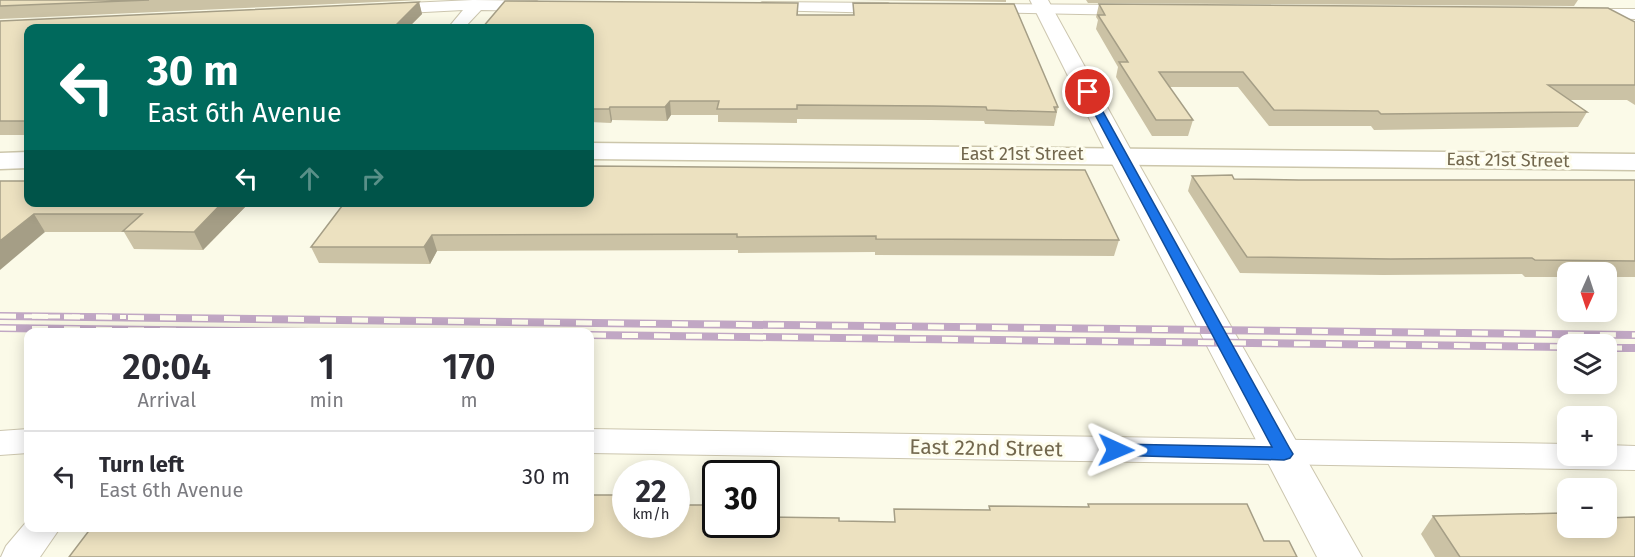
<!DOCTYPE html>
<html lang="en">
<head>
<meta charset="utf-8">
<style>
  :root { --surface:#fff; --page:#f7f7f7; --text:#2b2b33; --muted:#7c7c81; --line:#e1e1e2 }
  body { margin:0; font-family:"Fira Sans",sans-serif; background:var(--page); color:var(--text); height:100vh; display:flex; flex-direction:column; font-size:22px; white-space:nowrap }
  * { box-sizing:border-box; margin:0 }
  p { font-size:20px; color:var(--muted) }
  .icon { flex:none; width:33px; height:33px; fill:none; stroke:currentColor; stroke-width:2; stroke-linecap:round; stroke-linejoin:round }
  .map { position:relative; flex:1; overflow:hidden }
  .panel { position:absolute; left:24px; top:328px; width:570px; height:204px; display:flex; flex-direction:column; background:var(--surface); border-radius:12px; box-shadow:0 3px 15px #0003 }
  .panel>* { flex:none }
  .banner { position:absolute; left:24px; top:24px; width:570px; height:183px; border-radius:12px; box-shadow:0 3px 15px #0003; background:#00695c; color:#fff; overflow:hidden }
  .needle { width:39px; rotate:183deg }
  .controls { position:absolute; left:1557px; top:262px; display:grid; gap:12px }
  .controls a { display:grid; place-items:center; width:60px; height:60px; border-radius:12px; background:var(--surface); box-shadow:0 3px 15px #0003; font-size:30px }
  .speed { position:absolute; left:612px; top:460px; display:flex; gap:12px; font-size:30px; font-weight:700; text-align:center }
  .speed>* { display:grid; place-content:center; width:78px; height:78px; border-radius:50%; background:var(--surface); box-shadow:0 3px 15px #0003; line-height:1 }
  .speed small { font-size:15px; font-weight:400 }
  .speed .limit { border:3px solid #111; border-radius:9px; background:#fff; color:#111 }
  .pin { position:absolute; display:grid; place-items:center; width:51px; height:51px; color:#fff; margin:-26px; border:3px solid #fff; border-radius:50%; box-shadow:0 2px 6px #0007 }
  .me { position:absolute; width:66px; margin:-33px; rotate:91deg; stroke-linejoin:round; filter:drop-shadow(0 0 4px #0008) }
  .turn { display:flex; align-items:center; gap:21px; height:126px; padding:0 24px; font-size:27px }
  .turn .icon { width:78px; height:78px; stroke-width:2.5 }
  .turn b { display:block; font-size:42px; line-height:51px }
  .lanes { display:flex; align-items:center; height:57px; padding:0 24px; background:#0003; justify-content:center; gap:30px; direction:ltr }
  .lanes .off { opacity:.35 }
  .eta { display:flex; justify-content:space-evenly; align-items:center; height:102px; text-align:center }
  .eta b { font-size:36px; font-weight:600; line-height:42px }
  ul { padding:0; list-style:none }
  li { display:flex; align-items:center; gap:18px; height:90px; padding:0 24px; border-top:2px solid var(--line) }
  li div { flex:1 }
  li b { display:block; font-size:22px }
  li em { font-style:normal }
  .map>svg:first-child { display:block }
</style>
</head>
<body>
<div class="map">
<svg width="1635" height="557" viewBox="0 0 1635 557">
  <rect width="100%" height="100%" fill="#fbfae8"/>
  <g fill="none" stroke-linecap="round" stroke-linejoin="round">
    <defs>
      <g id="minor">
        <polygon points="473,0 537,1 545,6 537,11 481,10 464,28 448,28 463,10 387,14 379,9 387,4"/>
        <polygon points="762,2 888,3 896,8 888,13 757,10 754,7"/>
        <polygon points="981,4 1131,5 1139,10 1131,15 975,12 973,9 975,6"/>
        <polygon points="1587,9 1635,9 1635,19 1581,17 1579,14"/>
        <polygon points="28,429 28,453 0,455 0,431"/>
        <polygon points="590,429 1568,444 1568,456 1606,456 1606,445 1635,446 1635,470 590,453"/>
        <polygon points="28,520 28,528 60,528 40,557 1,557 6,546"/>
      </g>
      <polygon id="tertiary" points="1030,0 1048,0 1133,154 1362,557 1317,557 1107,154"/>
      <g id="secondary">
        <polygon points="590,143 1635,154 1635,170 590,159"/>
        <polygon points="28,152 28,168 0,169 0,153"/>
      </g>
    </defs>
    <use href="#minor" stroke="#ccc6af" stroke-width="2"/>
    <use href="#tertiary" stroke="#ccc6af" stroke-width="2"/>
    <use href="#secondary" stroke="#ccc6ab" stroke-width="3"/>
    <use href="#minor" fill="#fff" fill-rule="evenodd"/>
    <use href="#tertiary" fill="#fff" fill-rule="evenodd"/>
    <use href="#secondary" fill="#fff" fill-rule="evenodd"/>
    <defs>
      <polyline id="rail-far1" points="0,316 126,317"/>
      <g id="rail">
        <polyline points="0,316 1635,335"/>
        <polyline points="0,328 385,333"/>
        <polyline points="590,335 1568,347"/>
        <polyline points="1606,348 1635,348"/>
      </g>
    </defs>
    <use href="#rail-far1" stroke="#c1a7c4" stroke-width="6"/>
    <use href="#rail" stroke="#c1a7c4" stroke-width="8"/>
    <use href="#rail-far1" stroke="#fefdee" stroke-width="4" stroke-dasharray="12" stroke-linecap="butt"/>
    <use href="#rail" stroke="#fefdee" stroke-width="5" stroke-dasharray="16" stroke-linecap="butt"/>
  </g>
  <g fill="#cbc2a5">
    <polygon points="0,0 422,0 0,19"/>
    <polygon points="852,0 1006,0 1006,2"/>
    <polygon points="1086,0 1578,0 1574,6 1088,3"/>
    <polygon points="419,2 422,14 408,28 28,28 28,135 0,135 0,21"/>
    <polygon points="798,3 798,15 853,15 853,3 1058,107 1054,126 985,124 984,121 931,120 797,119 797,123 718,122 718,115 671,115 667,121 612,120 611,123 590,122 590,28"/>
    <polygon points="1099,4 1635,22 1635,105 1627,100 1570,100 1587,112 1578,127 1374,130 1371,126 1269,126 1238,87 1169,87 1193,120 1188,136 1152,136 1116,77 1118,67 1096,29 1098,20 1096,17"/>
    <polygon points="1192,176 1234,179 1299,180 1635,180 1635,277 1606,277 1606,273 1568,273 1568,277 1525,277 1522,274 1383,275 1240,273 1188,191"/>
    <polygon points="0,181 250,202 203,250 134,249 124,232 45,232"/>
    <polygon points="345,202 1119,240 1114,256 875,255 875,252 738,253 738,250 437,251 430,264 319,263 311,247"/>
    <polygon points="1433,516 1568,519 1635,557 1435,557 1421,534"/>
  </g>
  <g fill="#a59e86">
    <polygon points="419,2 422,14 408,28 393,28"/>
    <polygon points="670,101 671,115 667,121 665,107"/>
    <polygon points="610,107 612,120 611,123 609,109"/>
    <polygon points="223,202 250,202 203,250 194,232"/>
    <polygon points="34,214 45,232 0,270 0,241"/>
    <polygon points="432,235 437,251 430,264 424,247"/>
  </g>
  <g fill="#ece1c0" stroke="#a59e86" stroke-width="1.5">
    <polygon points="0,0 149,0 0,6"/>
    <polygon points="505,1 798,3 797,15 854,15 853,3 1014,4 1058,107 1054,107 1056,112 987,110 986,107 932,106 797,105 797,109 717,109 719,101 670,101 665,107 610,107 609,109 590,109 590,28 482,28"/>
    <polygon points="419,2 393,28 28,28 28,120 27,121 0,121 0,21"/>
    <polygon points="1099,4 1608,8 1635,22 1635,85 1548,85 1587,112 1381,114 1378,111 1274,110 1243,72 1159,72 1193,120 1156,120 1119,62 1128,62 1098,15 1105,15"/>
    <polygon points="590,166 1085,170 1119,240 876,239 876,236 737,237 737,234 432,235 424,247 311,247 345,202 590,202"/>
    <polygon points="1232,175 1234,179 1299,180 1635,180 1635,261 1535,260 1532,258 1391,259 1247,257 1192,176"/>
    <polygon points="0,181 28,181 28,202 223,202 194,232 123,231 142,214 34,214 0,241"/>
    <polygon points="593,495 626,495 626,525 676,525 676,505 716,505 716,525 766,525 766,517 839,518 839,521 895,522 894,509 990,510 989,506 1089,507 1088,504 1247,504 1264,541 1289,541 1297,557 69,557 91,528 590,528 590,501 591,501"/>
    <polygon points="1563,513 1568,519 1568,528 1606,528 1606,518 1635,517 1635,557 1460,557 1433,516"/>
  </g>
  <polygon fill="#1a73e8" stroke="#114b97" stroke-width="1.5" points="1084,90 1092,92 1290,449 1293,454 1290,458 1284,460 1110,455 1108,450 1110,446 1116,444 1272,447 1083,92"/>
  <g text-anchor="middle" stroke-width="6" stroke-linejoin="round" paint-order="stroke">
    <g font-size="18" fill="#73684e" stroke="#fefdee">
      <text x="1022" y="160">East 21st Street</text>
      <text transform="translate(1508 160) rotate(1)" y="6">East 21st Street</text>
    </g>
    <g font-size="21" fill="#73684e" stroke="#fefdee">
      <text transform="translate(986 448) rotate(1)" y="7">East 22nd Street</text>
    </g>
  </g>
</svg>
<div class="controls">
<a><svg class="needle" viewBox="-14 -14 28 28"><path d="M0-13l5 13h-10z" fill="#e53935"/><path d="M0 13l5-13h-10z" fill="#7c7c81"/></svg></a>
<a><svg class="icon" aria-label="layers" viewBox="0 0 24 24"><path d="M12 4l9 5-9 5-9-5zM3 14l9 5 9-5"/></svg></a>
<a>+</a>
<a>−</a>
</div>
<div class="speed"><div>22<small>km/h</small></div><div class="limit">30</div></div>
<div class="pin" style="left:1088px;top:92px;background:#d93025"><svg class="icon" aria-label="arrive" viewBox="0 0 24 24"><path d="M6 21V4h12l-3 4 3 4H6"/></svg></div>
<svg class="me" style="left:1116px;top:450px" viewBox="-20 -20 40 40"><path d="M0-17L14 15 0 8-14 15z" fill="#1a73e8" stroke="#fff" stroke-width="4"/></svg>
<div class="banner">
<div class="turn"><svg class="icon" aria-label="left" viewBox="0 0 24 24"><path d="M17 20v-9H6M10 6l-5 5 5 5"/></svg><div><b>30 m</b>East 6th Avenue</div></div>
<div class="lanes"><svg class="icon" aria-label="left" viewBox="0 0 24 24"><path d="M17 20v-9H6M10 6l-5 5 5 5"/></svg><svg class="icon off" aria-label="ahead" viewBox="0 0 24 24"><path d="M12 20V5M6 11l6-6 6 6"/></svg><svg class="icon off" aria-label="right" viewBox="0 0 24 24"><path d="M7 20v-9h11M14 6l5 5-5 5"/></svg></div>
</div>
<section class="panel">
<div class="eta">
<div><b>20:04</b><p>Arrival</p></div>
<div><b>1</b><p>min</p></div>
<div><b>170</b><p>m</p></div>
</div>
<ul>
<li><svg class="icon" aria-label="left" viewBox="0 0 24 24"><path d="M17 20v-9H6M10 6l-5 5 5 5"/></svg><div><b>Turn left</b><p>East 6th Avenue</p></div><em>30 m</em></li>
</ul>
</section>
</div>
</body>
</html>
